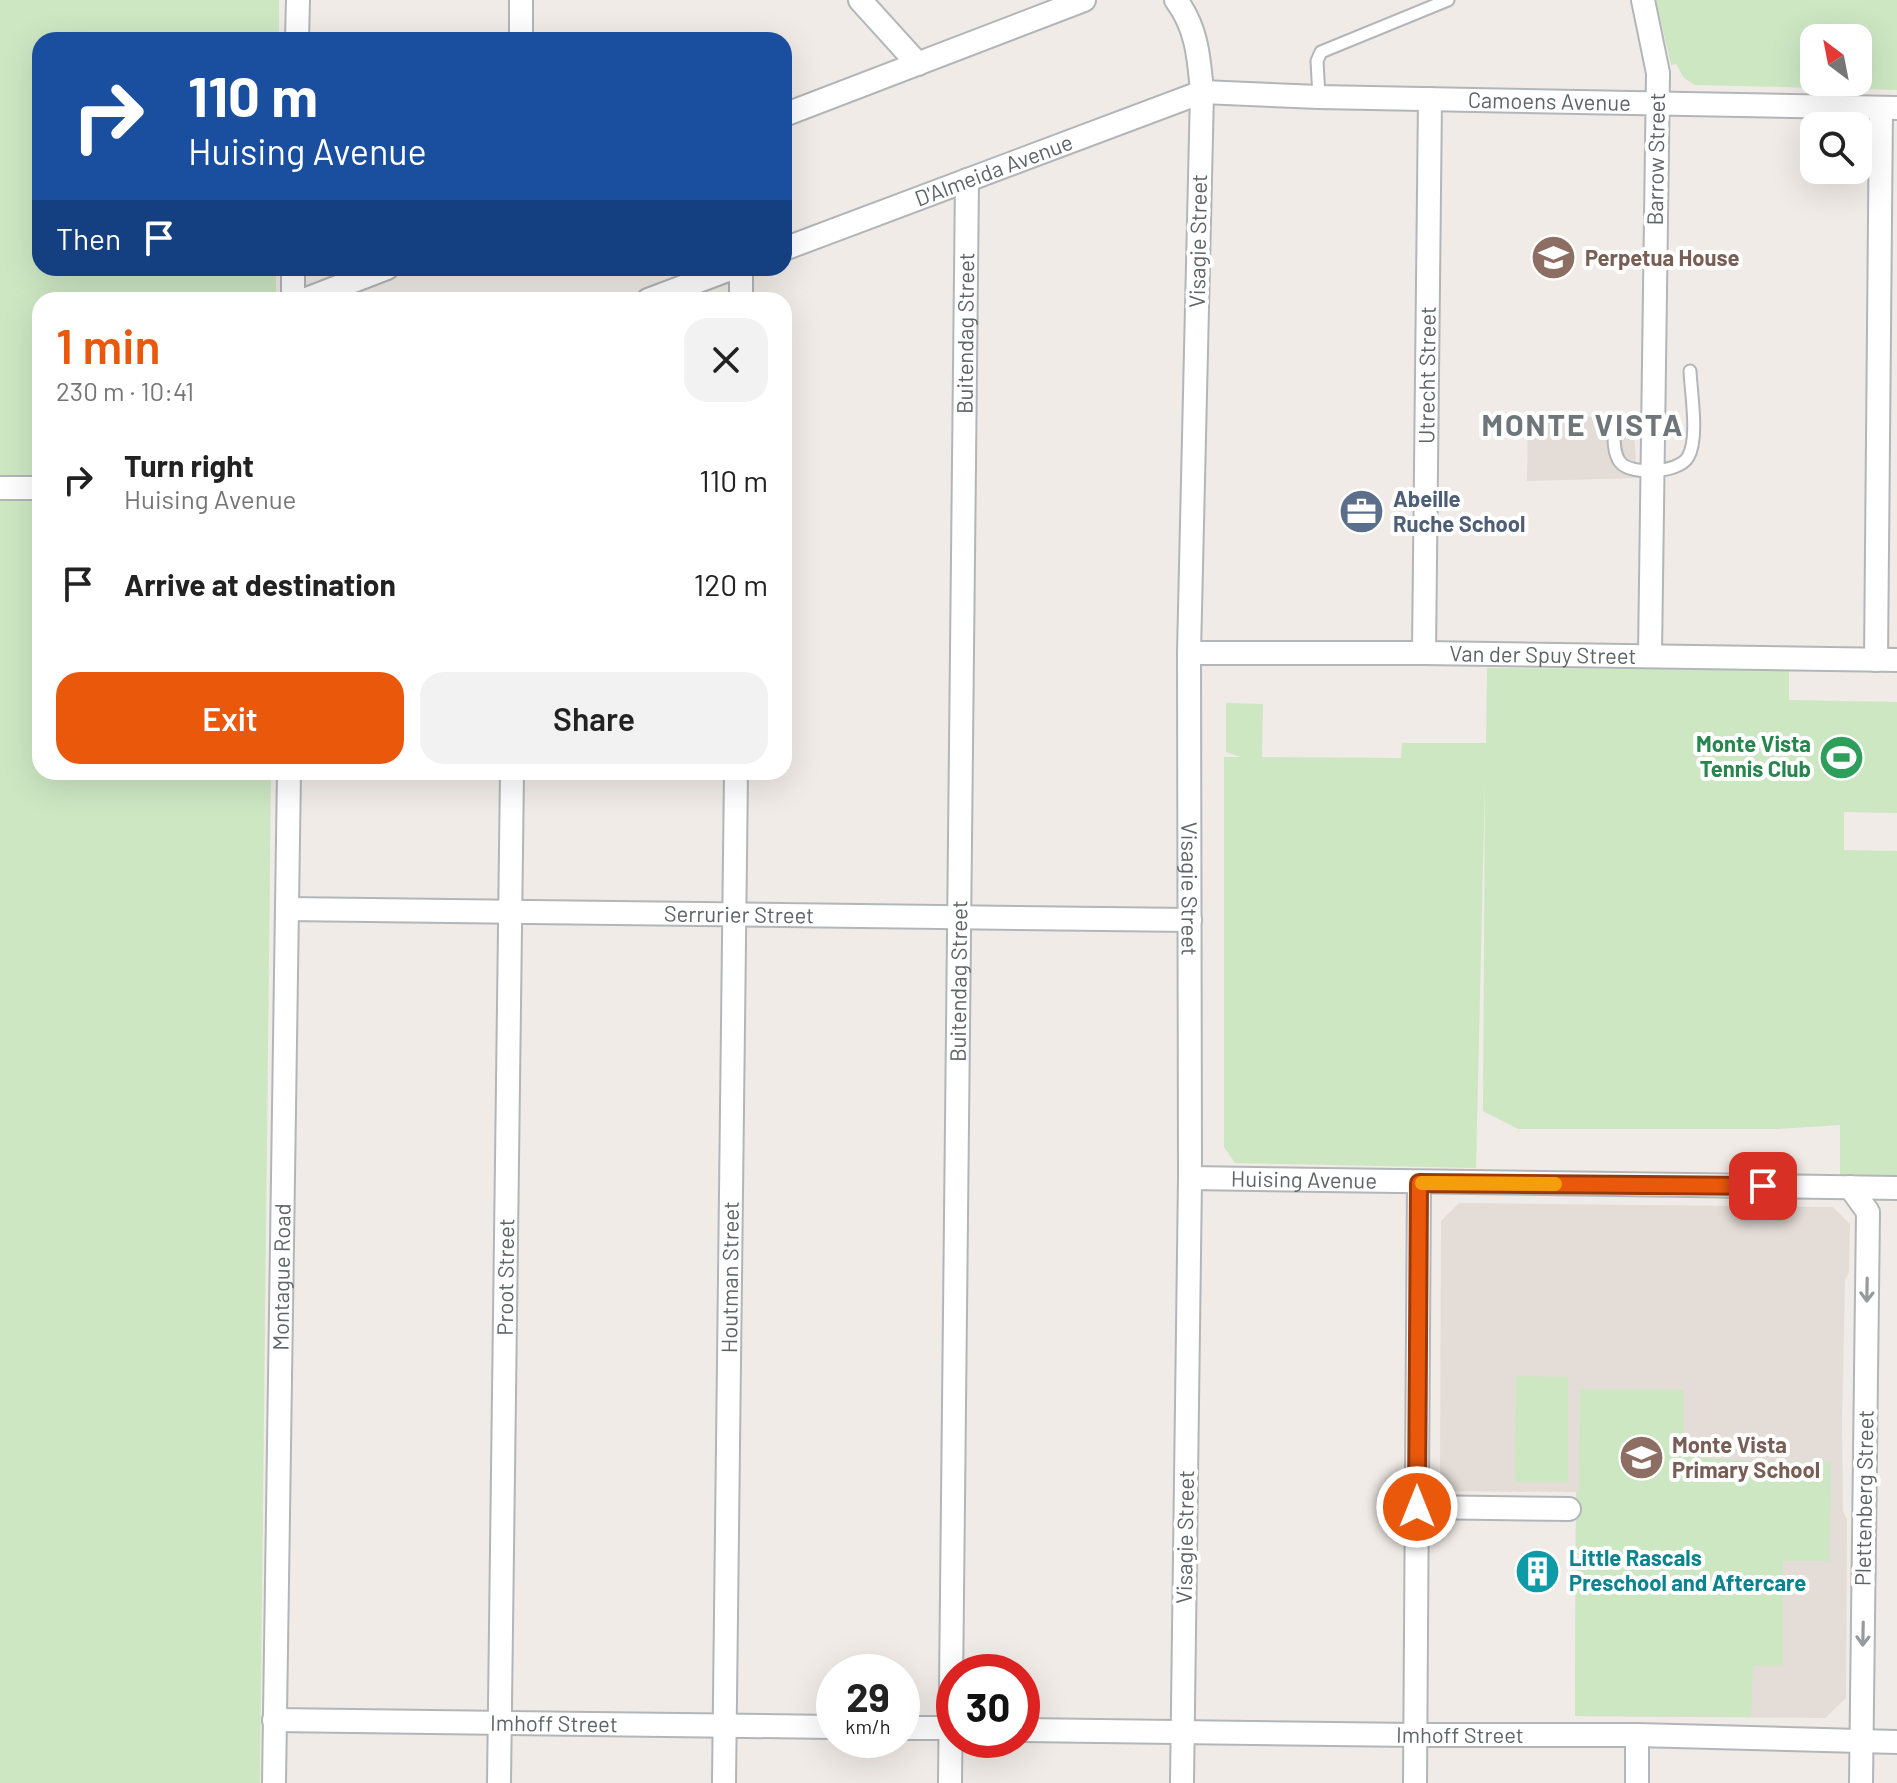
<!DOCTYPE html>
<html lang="en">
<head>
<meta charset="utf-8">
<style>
  :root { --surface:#fff; --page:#f2f2f2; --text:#222; --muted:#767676; --accent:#ea580c }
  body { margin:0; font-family:Barlow,sans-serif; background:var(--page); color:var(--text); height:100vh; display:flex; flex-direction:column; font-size:30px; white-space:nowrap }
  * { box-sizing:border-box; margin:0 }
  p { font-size:26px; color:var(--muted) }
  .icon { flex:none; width:44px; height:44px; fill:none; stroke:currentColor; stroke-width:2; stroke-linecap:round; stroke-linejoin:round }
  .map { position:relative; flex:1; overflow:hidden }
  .sheet { position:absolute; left:32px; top:292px; width:760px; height:488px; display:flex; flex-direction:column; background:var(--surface); border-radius:24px; box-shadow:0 8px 32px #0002 }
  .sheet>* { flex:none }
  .banner { position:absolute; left:32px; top:32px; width:760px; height:244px; border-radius:24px; box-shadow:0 8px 32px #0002; background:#1a4fa0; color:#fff; overflow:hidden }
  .needle { width:52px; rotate:328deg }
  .buttons { position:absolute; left:1800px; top:24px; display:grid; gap:16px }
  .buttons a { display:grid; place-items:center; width:72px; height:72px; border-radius:16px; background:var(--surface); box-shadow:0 8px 32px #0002; font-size:40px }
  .speed { position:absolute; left:816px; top:1654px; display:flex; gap:16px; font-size:40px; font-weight:700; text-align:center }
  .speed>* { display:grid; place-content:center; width:104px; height:104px; border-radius:50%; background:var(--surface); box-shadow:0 8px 32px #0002; line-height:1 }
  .speed small { font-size:20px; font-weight:400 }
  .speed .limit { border:12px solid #d22; background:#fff; color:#111 }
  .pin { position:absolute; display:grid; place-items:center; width:68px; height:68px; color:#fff; margin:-34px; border-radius:16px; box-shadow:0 4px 12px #0006 }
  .me { position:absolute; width:88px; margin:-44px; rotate:0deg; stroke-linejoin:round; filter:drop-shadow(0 0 6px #0008) }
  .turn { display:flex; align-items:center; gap:28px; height:168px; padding:0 24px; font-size:36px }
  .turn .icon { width:104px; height:104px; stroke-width:2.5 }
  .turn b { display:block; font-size:56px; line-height:68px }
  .then { display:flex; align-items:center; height:76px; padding:0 24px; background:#0003; gap:16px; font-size:30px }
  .round { display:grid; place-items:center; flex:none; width:84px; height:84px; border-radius:24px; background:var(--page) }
  .overview { display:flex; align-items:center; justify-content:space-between; height:136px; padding:0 24px }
  h1 { font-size:48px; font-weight:600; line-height:60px; color:var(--accent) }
  .action { display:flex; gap:16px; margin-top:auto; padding:16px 24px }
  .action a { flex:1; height:92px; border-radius:24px; background:var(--accent); color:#fff; font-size:32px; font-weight:600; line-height:92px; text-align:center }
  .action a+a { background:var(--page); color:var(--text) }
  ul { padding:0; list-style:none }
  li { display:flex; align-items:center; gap:24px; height:104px; padding:0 24px }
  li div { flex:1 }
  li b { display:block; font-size:30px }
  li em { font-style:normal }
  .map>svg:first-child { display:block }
</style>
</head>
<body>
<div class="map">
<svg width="1897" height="1783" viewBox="0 0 1897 1783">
  <rect width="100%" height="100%" fill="#f0ebe6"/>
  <g fill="#e3dcd7">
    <polygon points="1633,414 1637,478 1527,481 1528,420"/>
    <polygon points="1459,1203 1833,1207 1850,1224 1849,1272 1845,1280 1842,1424 1843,1511 1847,1520 1846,1698 1825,1718 1575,1716 1576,1492 1440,1491 1441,1221"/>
  </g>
  <g fill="#cde7c3" fill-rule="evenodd">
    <polygon points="0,0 279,0 279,40 40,40 40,268 276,268 276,300 40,300 40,772 271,772 260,1783 0,1783"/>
    <path d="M1656,0H1897V90L1695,85L1684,78L1676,64L1671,65ZM1814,38H1858V82H1814Z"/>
    <polygon points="1487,668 1789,670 1789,700 1897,702 1897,813 1844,812 1844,850 1897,851 1897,1177 1840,1177 1840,1125 1778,1129 1518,1129 1483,1111 1485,780 1476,1168 1235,1163 1224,1147 1224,757 1241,757 1226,752 1226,703 1263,704 1262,757 1401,758 1402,743 1486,743"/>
    <polygon points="1516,1376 1568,1377 1568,1482 1515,1482"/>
    <polygon points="1580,1389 1684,1390 1684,1456 1741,1461 1831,1462 1829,1561 1783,1561 1783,1665 1753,1666 1751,1717 1575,1716 1576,1492 1579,1493"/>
  </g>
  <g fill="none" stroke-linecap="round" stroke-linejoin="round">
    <defs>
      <g id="lane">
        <polyline points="1319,97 1317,61 1321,52 1448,0"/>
        <path d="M1614,426C1614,437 1613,453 1620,462C1631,476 1679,473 1688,457C1699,439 1691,393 1690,371"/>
      </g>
      <g id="street">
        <polyline points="860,0 918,64"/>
        <path id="s1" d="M1176,0C1197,28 1199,58 1202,92L1189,653L1190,1178L1182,1783"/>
        <polyline points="1643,0 1658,73 1650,655"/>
        <polyline points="297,40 298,0"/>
        <polyline points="521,40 521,0"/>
        <polyline points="784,115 1084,0"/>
        <path id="s2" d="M784,249L1202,92L1319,97L1897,108"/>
        <polyline points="293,300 293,268"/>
        <polyline points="304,300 387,268"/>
        <polyline points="648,300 733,268"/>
        <polyline points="741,300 741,268"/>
        <polyline points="0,488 40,488"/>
        <path id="s3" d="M1189,653H1424L1897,660"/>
        <path id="s4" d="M1424,653L1430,99"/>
        <polyline points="1876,660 1881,109"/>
        <path id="s5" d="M287,909L1190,920"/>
        <path id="s6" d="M1190,1178L1897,1188"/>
        <polyline points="1850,1187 1868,1212 1861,1783"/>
        <polyline points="1417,1507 1569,1509"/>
        <path id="s7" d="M274,1720L834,1727"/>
        <polyline points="902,1728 954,1728"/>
        <path id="s8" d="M1022,1730L1415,1735H1637L1897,1742"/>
        <polyline points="1637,1735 1637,1783"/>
        <path id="s9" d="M274,1783L289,772"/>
        <path id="s10" d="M499,1783L512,772"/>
        <path id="s11" d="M724,1783L736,772"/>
        <path id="s12" d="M950,1783L967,180"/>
        <polyline points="1415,1783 1419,1183"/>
      </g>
    </defs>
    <use href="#lane" stroke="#b2b6b9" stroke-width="15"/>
    <use href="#street" stroke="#b2b6b9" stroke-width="26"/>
    <use href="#lane" stroke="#fff" stroke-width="11"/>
    <use href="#street" stroke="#fff" stroke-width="22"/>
  </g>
  <defs><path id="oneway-shaft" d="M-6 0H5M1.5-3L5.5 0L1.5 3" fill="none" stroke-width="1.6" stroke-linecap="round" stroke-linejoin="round" transform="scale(2)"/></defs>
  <g stroke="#969a9c">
    <use href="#oneway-shaft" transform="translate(1867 1290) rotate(91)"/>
    <use href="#oneway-shaft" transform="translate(1863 1634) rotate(91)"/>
  </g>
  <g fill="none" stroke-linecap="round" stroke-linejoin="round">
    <defs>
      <polyline id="route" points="1417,1507 1419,1183 1763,1186"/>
    </defs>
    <use href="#route" stroke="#983908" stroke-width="20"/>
    <use href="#route" stroke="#ea580c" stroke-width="14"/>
    <polyline stroke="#f59e0b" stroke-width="14" points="1422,1183 1555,1184"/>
  </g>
  <defs>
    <symbol id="school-disc" viewBox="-11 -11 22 22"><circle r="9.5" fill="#8d6e63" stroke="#fff"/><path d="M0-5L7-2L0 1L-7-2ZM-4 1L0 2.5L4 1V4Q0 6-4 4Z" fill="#fff"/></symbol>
    <symbol id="office-disc" viewBox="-11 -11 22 22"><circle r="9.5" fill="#5c6f8a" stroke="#fff"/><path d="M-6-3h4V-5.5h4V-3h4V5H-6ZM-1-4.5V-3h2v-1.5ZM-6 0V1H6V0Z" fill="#fff"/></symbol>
    <symbol id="stadium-disc" viewBox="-11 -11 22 22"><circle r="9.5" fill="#2e9e5b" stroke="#fff"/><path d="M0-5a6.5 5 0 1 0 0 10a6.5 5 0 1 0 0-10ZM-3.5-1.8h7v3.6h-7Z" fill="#fff"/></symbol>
    <symbol id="building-disc" viewBox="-11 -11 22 22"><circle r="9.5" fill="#0f9aa8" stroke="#fff"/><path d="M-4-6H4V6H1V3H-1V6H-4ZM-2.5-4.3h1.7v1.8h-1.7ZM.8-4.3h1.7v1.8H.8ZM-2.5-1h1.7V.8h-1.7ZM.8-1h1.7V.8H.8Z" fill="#fff"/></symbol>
  </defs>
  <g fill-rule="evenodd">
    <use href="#school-disc" x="1528" y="232" width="51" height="51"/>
    <use href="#office-disc" x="1336" y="486" width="51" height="51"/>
    <use href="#stadium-disc" x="1816" y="732" width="51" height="51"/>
    <use href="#school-disc" x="1616" y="1432" width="51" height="51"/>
    <use href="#building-disc" x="1512" y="1546" width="51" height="51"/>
  </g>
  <g text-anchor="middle" stroke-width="8" stroke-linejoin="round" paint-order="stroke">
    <g font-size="22" fill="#5e6467" stroke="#fff">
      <text dy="8" stroke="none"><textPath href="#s2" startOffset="794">Camoens Avenue</textPath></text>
      <text transform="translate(1656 159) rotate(-89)" y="8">Barrow Street</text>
      <text dy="8" stroke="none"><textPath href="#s2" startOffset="224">D'Almeida Avenue</textPath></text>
      <text transform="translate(1198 241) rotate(-89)" y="8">Visagie Street</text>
      <text dy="8" stroke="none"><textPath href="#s12" startOffset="1450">Buitendag Street</textPath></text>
      <text dy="8" stroke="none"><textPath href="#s4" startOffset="278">Utrecht Street</textPath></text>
      <text dy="8" stroke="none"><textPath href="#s3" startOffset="354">Van der Spuy Street</textPath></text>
      <text dy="8" stroke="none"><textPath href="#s1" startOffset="894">Visagie Street</textPath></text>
      <text dy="8" stroke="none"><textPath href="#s5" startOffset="452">Serrurier Street</textPath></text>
      <text dy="8" stroke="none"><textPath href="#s12" startOffset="802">Buitendag Street</textPath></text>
      <text dy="8" stroke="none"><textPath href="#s6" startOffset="114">Huising Avenue</textPath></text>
      <text dy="8" stroke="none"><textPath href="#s10" startOffset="506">Proot Street</textPath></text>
      <text dy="8" stroke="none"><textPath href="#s9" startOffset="506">Montague Road</textPath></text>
      <text dy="8" stroke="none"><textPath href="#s11" startOffset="506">Houtman Street</textPath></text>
      <text transform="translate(1864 1498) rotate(-89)" y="8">Plettenberg Street</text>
      <text transform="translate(1185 1537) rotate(-89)" y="8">Visagie Street</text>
      <text dy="8" stroke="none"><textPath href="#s7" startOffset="280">Imhoff Street</textPath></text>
      <text dy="8" stroke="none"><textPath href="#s8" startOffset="438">Imhoff Street</textPath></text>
    </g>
    <g font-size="22" font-weight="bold" fill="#785e54" stroke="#fff" text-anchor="start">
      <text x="1585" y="266">Perpetua House</text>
      <text x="1672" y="1453">Monte Vista<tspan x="1672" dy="25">Primary School</tspan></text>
    </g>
    <g font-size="22" font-weight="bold" fill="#4e5e75" stroke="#fff" text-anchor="start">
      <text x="1393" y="507">Abeille<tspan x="1393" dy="25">Ruche School</tspan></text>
    </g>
    <g font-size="22" font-weight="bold" fill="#27864d" stroke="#fff" text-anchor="end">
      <text x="1811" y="752">Monte Vista<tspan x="1811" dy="25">Tennis Club</tspan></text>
    </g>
    <g font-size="22" font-weight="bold" fill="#0d838f" stroke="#fff" text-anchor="start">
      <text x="1569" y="1566">Little Rascals<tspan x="1569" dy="25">Preschool and Aftercare</tspan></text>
    </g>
    <g font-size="30" font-weight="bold" letter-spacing="2" fill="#6f7679" stroke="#fff">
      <text x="1583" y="436">MONTE VISTA</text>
    </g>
  </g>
</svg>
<div class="buttons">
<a><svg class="needle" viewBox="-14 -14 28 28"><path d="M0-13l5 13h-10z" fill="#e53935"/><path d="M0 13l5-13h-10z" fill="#767676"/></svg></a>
<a><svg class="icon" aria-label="search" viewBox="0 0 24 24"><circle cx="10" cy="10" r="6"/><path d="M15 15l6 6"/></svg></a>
</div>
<div class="speed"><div>29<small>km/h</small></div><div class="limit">30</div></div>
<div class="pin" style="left:1763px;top:1186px;background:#d93025"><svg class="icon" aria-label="arrive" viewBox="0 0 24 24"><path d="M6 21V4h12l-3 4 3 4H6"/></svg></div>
<svg class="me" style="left:1417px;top:1507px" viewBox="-20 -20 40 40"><circle r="17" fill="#ea580c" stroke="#fff" stroke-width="3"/><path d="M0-11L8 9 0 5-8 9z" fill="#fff"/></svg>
<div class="banner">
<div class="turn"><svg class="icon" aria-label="right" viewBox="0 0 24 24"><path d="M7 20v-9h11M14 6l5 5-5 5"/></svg><div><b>110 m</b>Huising Avenue</div></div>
<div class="then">Then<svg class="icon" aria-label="arrive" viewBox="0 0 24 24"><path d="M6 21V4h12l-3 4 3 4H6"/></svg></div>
</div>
<section class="sheet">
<div class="overview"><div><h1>1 min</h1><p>230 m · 10:41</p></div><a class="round"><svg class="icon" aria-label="close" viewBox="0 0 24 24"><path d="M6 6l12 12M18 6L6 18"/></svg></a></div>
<ul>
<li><svg class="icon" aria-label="right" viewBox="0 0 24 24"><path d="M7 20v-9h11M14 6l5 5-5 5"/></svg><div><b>Turn right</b><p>Huising Avenue</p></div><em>110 m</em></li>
<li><svg class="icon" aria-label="arrive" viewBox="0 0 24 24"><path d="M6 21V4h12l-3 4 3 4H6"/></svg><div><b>Arrive at destination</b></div><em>120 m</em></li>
</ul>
<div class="action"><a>Exit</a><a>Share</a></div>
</section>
</div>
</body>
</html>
